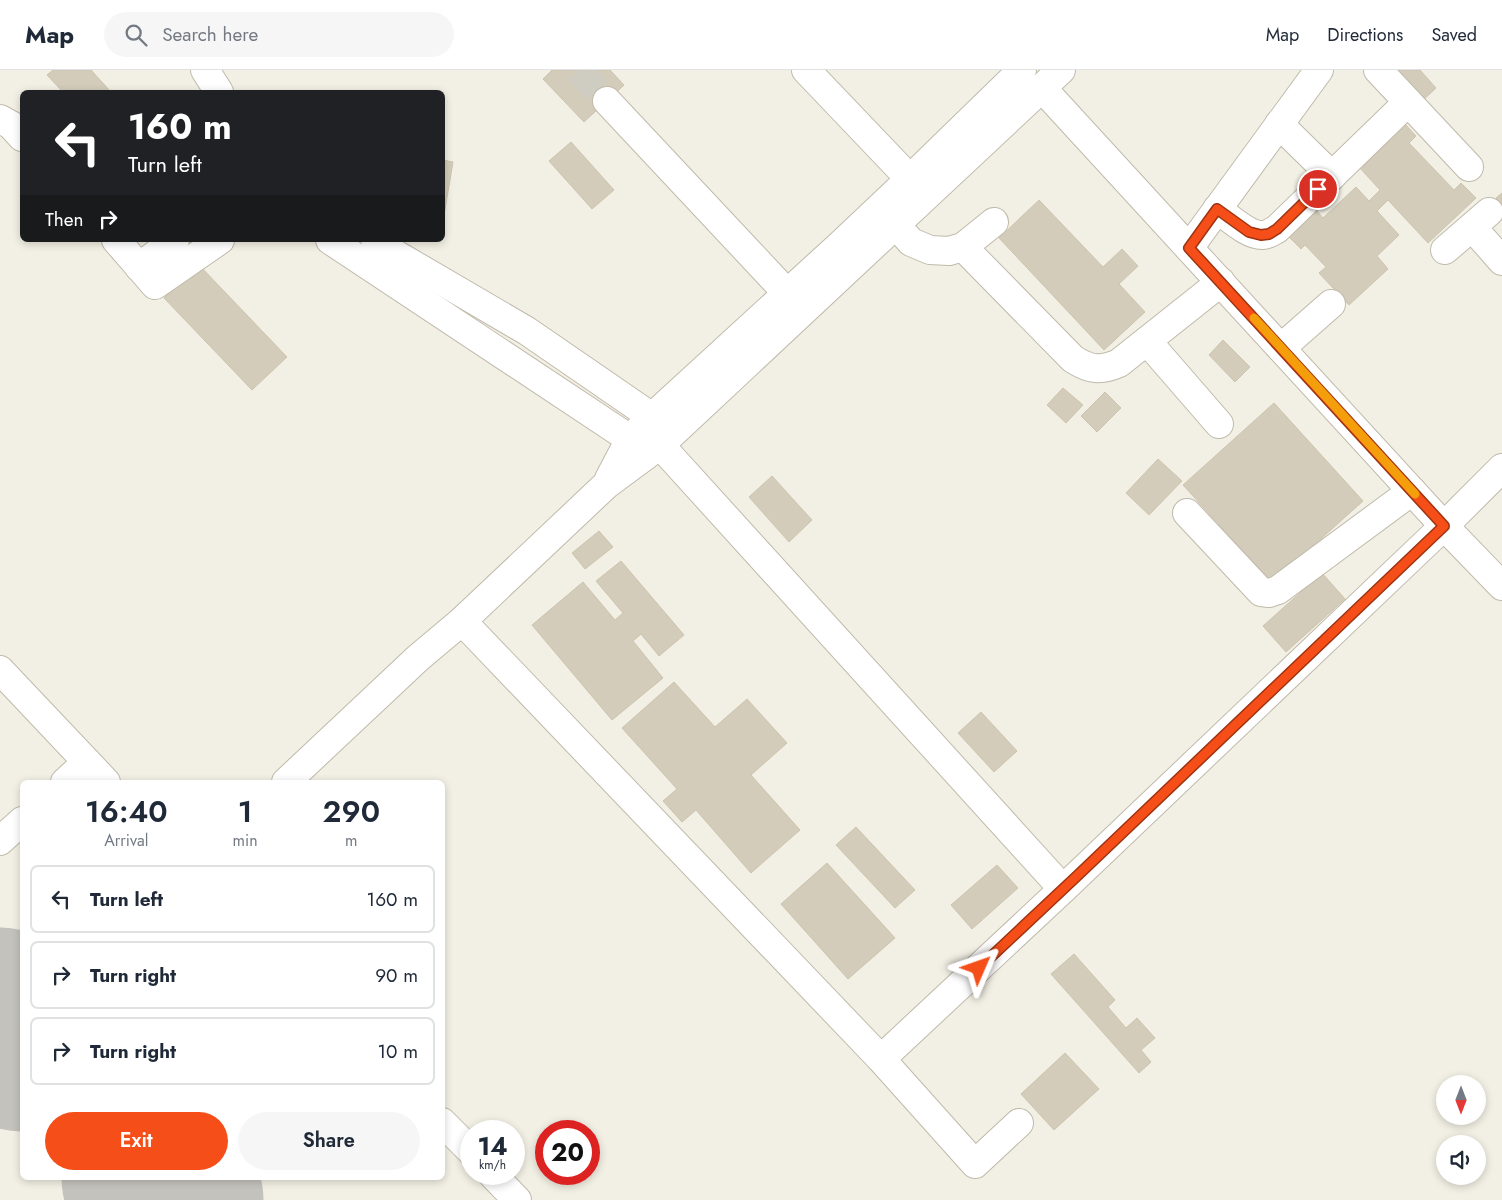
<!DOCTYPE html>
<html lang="en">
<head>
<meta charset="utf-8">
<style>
  :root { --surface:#fff; --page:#f6f6f7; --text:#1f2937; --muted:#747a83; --line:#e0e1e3; --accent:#f54e18 }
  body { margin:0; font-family:Jost,sans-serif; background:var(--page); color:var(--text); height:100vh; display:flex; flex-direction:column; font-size:19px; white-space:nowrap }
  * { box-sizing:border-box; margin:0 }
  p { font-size:16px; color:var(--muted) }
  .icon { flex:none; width:28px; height:28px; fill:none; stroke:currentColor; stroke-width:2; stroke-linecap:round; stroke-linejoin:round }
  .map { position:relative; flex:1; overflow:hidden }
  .details { position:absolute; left:20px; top:710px; width:425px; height:400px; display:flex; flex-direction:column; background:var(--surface); border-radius:8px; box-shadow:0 2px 8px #0003 }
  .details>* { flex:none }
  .hud { position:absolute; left:20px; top:20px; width:425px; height:152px; border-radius:8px; box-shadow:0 2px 8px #0003; background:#202124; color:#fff; overflow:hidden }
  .needle { width:32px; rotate:180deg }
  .tools { position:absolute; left:1436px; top:1005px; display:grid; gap:10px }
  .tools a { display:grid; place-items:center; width:50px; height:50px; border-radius:50%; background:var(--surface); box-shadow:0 2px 8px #0003; font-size:25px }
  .speed { position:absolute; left:460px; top:1050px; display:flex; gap:10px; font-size:25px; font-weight:700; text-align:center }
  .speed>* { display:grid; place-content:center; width:65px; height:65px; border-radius:50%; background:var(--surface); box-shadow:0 2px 8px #0003; line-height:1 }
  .speed small { font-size:12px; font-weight:400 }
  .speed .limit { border:8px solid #d22; background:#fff; color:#111 }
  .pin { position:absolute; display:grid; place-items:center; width:42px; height:42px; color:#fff; margin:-21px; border:2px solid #fff; border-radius:50%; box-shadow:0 1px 5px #0007 }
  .me { position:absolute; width:55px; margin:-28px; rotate:47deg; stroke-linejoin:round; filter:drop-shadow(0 0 4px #0008) }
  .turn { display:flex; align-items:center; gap:18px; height:105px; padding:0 25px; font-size:22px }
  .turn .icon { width:65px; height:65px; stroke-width:2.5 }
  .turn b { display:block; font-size:35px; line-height:42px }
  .then { display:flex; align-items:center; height:48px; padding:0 25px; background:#0003; gap:10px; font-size:19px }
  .eta { display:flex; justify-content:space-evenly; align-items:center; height:85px; text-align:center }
  .eta b { font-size:30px; font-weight:600; line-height:35px }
  .button { display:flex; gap:10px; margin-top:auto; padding:10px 25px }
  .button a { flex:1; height:58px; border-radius:30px; background:var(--accent); color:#fff; font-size:20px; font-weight:600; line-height:58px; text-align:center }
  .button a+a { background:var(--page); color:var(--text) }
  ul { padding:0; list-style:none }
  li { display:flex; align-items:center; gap:15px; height:68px; margin:0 10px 8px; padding:0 15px; border:2px solid var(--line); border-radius:8px }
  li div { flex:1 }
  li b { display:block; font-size:19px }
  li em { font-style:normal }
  header { display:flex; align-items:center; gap:30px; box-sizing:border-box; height:70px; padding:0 25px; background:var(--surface); border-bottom:1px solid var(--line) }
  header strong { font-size:24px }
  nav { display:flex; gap:28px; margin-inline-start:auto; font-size:18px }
  .search { width:350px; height:45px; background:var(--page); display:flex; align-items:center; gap:12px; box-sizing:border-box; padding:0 18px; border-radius:28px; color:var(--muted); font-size:19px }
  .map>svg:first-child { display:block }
</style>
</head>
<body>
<header>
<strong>Map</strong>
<div class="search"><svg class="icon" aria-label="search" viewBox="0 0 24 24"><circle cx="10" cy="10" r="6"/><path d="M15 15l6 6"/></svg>Search here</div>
<nav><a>Map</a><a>Directions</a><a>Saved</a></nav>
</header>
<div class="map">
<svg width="1502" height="1130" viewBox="0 0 1502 1130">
  <rect width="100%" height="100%" fill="#f2efe4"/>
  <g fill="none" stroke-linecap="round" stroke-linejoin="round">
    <polyline stroke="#c3c2bc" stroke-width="72" points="0,994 22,998"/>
    <g stroke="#c3c2bc" stroke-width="181">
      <polyline points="0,948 22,971"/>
      <polyline points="152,1108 173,1130"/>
    </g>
  </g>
  <g fill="#d3ccba" stroke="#cec4ae">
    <polygon points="53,0 91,0 111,22 63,22 47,5"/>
    <polygon points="552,0 610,0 624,15 584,52 543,9"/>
    <polygon points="1393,0 1420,0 1436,18 1420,33"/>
    <polygon points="1405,54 1416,66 1409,73 1454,120 1461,113 1476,128 1428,173 1388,130 1377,141 1399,165 1377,186 1388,199 1349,235 1319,203 1326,197 1305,175 1301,179 1288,166 1316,140 1323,148 1356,117 1369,131 1380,120 1359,97"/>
    <polygon points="571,72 614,120 592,139 549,91"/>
    <polygon points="442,90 453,92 444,145 442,145"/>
    <polygon points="1502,123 1502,135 1496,128"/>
    <polygon points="1039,130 1103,197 1122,179 1138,196 1119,214 1145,242 1104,280 999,168"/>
    <polygon points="199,195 287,287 252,320 164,228"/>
    <polygon points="1223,270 1250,297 1235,312 1209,285"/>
    <polygon points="1063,318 1083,335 1066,353 1047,335"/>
    <polygon points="1105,322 1121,338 1097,362 1081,346"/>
    <polygon points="1274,333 1363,431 1272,513 1183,415"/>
    <polygon points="1158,389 1182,411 1149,445 1126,423"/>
    <polygon points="772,406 812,450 789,472 749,427"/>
    <polygon points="599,461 613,477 585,499 572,483"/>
    <polygon points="621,491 684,565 659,586 641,564 633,571 663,608 612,650 532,555 583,512 615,550 623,543 596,511"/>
    <polygon points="1322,503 1345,529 1286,582 1263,556"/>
    <polygon points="674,612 715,657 747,629 787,673 751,705 800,760 751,803 696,740 682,752 663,731 677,719 622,658"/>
    <polygon points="981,642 1017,681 994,702 958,663"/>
    <polygon points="856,757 915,820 895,838 836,775"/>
    <polygon points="827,793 895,868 848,909 781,834"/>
    <polygon points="997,795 1018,818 972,859 951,835"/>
    <polygon points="1074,884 1115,930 1108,937 1126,958 1137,948 1155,968 1141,980 1151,992 1139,1003 1051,904"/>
    <polygon points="1065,983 1099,1019 1054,1060 1021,1024"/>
  </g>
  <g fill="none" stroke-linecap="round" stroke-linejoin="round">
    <polyline stroke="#cfccc1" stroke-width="28" stroke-dasharray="28 14" stroke-linecap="butt" points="578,0 607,31"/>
    <defs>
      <g id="minor">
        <polyline points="205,0 219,22"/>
        <polyline points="806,0 910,109"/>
        <polyline points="1378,0 1469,97"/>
        <polyline points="1042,18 1444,456 1502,516"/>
        <polyline points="607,31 787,223"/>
        <polyline points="0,49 11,55 22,67"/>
        <polyline points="1279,54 1332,106"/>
        <path d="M1217,139C1229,147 1248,166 1263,165C1268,165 1273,161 1277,159L1408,32"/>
        <polyline points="896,155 911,172 930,180 949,181 963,177 994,152"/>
        <polyline points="1472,157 1502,191"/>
        <polyline points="116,170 155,215 220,170"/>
        <polyline points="330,170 630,369 648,373"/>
        <polyline points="375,170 397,185 527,261 652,347 660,375 1063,819"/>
        <path d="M963,177L1073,289C1090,300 1101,301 1119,293L1221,212"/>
        <polyline points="1189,178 1319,0"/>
        <polyline points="1445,180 1489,142"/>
        <polyline points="139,197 175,170"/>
        <polyline points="1147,271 1219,354"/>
        <polyline points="1281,278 1331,234"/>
        <polyline points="609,409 630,369 652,347 839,176 910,109 1022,0"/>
        <polyline points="1187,443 1261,522 1269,523 1278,520 1412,421"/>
        <polyline points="462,551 881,989 975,1094 1019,1053"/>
        <polyline points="0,600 106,712"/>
        <polyline points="65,712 87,692"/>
        <polyline points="286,712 418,588 462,551 606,415 660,375 1061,0"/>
        <polyline points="0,771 22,751"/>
        <polyline points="881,989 1063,819 1444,456 1502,398"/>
        <polyline points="442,1052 471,1081"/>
        <polyline points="492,1104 517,1130"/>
      </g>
    </defs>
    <use href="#minor" stroke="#c0baaa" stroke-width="30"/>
    <use href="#minor" stroke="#fff" stroke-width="28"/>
  </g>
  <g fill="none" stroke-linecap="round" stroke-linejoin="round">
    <defs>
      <polyline id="route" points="979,898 1077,806 1444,456 1189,178 1217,139 1249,162 1261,165 1269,164 1277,159 1318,119"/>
    </defs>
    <use href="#route" stroke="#9f3310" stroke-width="12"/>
    <use href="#route" stroke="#f54e18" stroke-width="9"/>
    <polyline stroke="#f59e0b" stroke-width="9" points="1254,248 1415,424"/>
  </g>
</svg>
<div class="tools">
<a><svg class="needle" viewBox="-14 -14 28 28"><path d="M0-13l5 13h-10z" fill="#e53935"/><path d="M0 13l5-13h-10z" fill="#747a83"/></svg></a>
<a><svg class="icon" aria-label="sound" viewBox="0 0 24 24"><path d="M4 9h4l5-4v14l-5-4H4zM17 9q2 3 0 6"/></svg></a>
</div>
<div class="speed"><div>14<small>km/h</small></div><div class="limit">20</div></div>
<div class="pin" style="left:1318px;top:119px;background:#d93025"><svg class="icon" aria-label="arrive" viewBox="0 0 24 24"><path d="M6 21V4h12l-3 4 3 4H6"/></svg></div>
<svg class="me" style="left:979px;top:898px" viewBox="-20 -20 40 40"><path d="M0-17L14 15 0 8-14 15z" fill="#f54e18" stroke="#fff" stroke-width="4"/></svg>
<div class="hud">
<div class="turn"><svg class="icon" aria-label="left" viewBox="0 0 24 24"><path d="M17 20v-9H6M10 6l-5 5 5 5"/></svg><div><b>160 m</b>Turn left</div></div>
<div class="then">Then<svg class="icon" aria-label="right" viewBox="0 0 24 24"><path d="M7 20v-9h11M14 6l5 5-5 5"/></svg></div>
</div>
<section class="details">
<div class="eta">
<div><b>16:40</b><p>Arrival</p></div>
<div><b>1</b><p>min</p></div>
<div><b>290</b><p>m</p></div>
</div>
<ul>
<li><svg class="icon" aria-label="left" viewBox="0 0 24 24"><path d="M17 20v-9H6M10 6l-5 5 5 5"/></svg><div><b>Turn left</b></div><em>160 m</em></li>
<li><svg class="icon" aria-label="right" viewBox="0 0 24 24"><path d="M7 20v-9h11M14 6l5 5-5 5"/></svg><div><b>Turn right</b></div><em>90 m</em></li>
<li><svg class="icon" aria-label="right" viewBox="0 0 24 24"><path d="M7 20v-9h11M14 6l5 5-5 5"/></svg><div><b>Turn right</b></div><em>10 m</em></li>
</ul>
<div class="button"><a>Exit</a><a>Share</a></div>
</section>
</div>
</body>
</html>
